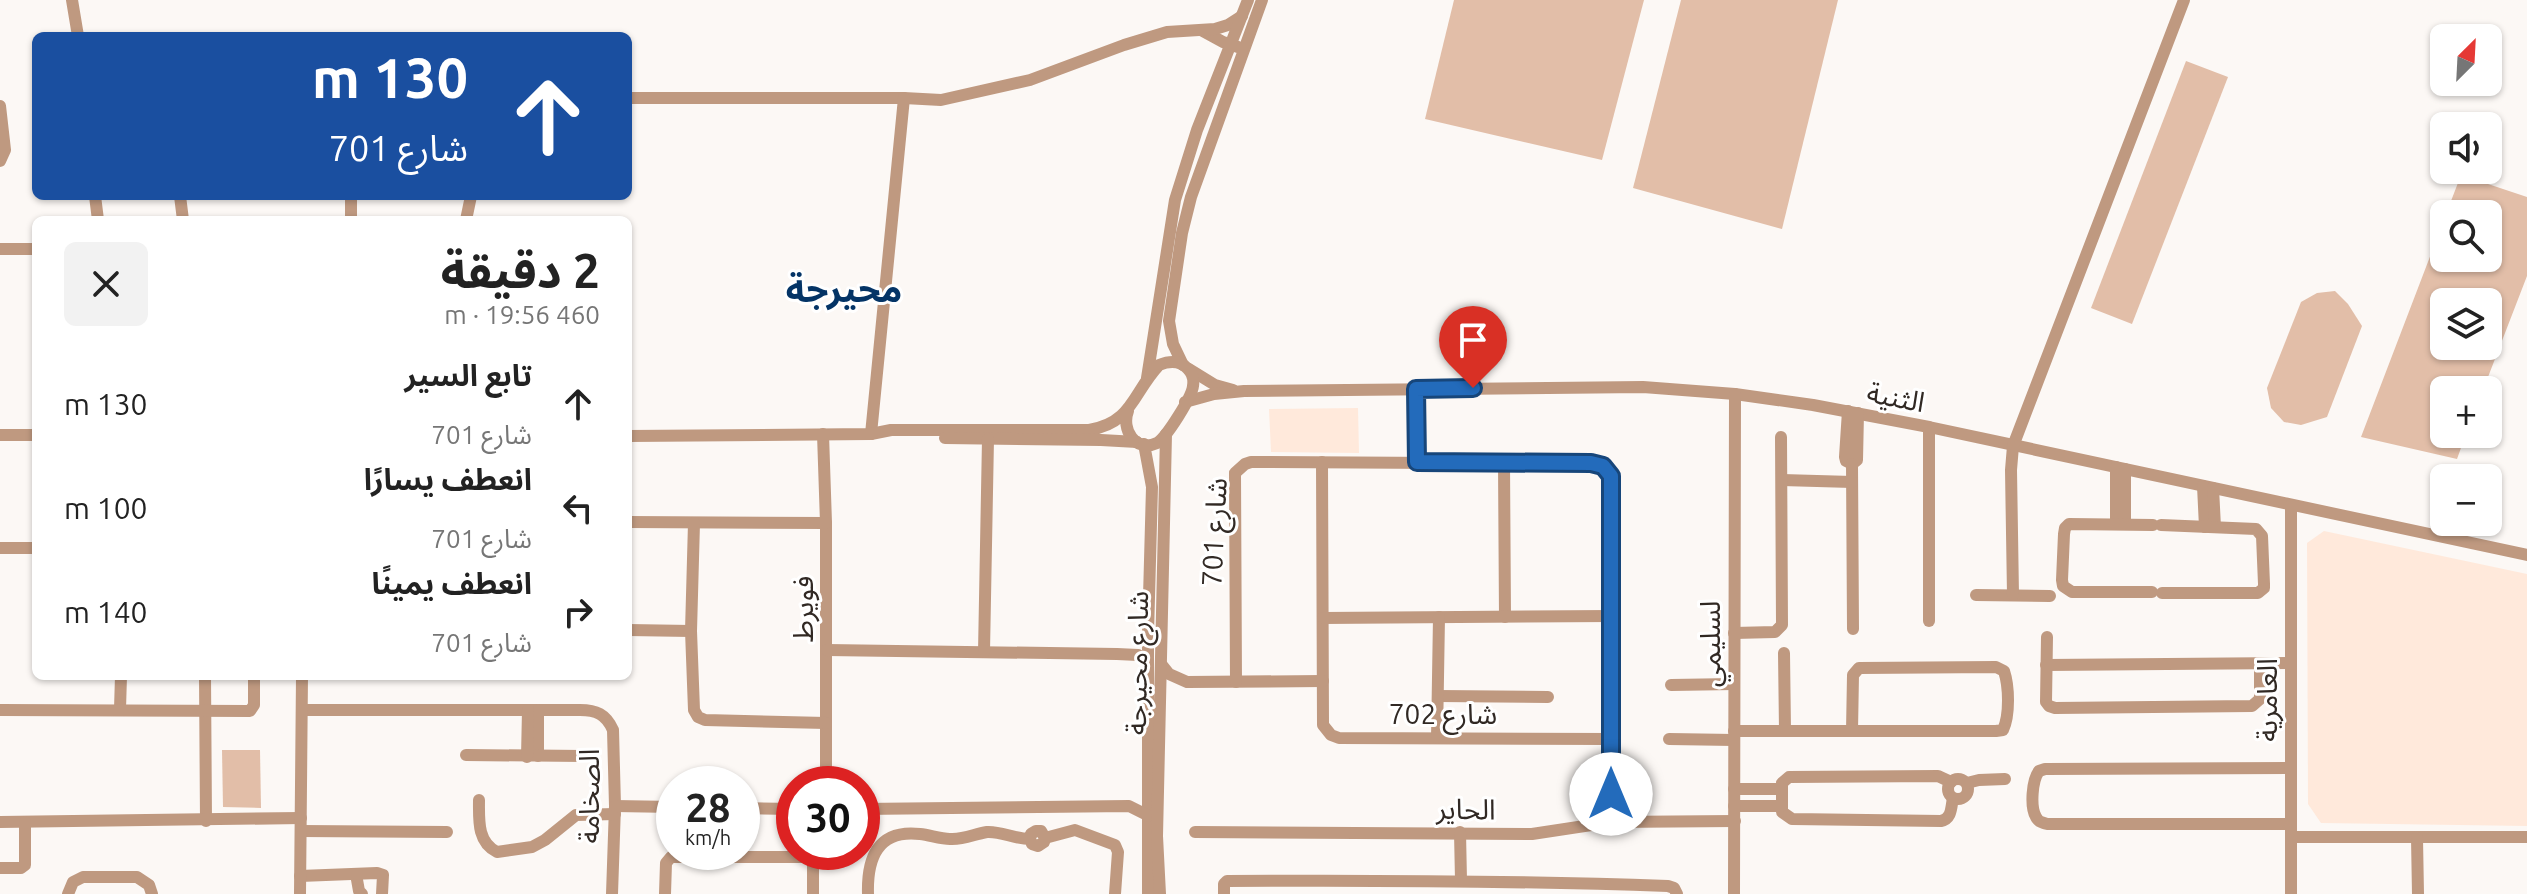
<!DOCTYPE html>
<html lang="ar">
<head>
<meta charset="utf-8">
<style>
  :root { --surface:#fff; --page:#f2f2f2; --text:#222; --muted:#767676 }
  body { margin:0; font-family:Ubuntu,"Noto Sans Arabic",sans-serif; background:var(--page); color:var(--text); direction:rtl; height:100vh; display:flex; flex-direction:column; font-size:30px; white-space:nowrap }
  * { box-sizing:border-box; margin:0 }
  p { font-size:26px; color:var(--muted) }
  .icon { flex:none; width:44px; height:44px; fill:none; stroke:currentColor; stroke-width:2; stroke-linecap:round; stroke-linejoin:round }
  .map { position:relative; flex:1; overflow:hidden; direction:ltr }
  .drawer { position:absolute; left:32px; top:216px; width:600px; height:464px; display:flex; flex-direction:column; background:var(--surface); border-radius:12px; box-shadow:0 2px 6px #0004; direction:rtl }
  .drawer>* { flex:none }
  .guide { position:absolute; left:32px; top:32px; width:600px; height:168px; border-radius:12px; box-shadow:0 2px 6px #0004; direction:rtl; background:#1a4fa0; color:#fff; overflow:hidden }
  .needle { width:52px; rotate:24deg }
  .buttons { position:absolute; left:2430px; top:24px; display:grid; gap:16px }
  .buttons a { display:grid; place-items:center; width:72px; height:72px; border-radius:12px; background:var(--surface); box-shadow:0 2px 6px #0004; font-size:40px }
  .speed { position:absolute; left:656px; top:766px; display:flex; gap:16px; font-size:40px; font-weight:700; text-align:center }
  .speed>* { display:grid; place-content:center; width:104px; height:104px; border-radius:50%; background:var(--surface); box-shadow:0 2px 6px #0004; line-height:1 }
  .speed small { font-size:20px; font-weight:400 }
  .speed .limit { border:12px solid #d22; background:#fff; color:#111 }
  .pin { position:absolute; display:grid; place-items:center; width:68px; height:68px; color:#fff; margin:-82px -34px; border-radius:50% 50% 50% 0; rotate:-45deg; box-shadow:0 0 8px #0007 }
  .pin .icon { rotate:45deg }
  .me { position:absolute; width:88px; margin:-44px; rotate:0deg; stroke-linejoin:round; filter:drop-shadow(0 0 6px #0008) }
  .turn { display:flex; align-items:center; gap:28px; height:168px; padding:0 32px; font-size:36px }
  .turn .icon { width:104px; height:104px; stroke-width:2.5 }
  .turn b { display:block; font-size:56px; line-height:68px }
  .round { display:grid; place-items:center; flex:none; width:84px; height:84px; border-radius:12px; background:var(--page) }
  .overview { display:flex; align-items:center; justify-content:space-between; height:136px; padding:0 32px }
  h1 { font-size:48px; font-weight:700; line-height:60px }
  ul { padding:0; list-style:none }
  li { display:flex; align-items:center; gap:24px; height:104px; padding:0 32px }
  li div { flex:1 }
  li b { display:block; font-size:30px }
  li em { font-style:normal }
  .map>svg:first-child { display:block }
</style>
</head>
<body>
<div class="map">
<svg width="2527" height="894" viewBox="0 0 2527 894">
  <rect width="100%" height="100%" fill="#fcf8f5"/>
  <g fill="#ffe9db">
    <polygon points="1358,408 1359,453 1271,452 1269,409"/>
    <polygon points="2324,531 2527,574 2527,826 2321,823 2308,804 2307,543"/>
  </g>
  <g fill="#e2bea8" fill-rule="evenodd">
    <polygon points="1454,0 1644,0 1602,160 1425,119"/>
    <polygon points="1681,0 1838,0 1782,229 1633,188"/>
    <polygon points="2186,61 2228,77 2132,324 2091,308"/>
    <path d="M2461,175L2527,197V276L2483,390H2444V434H2466L2457,459L2361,437L2444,220V258H2488V214H2446ZM2488,302V346H2444V302Z"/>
    <polygon points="2335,291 2348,304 2362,326 2327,417 2301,425 2284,422 2271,408 2267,388 2301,302 2317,293"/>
    <polygon points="222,750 260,750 261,808 223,807"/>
  </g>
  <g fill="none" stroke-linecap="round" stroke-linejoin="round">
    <g stroke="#bf9980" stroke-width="12">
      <polyline points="72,0 78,36"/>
      <polyline points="1201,30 1223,42 1238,47"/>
      <polyline points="628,98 904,98 941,100 1030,80 1124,45 1167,32 1215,29 1228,25 1242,16"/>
      <polyline points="0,106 5,150 0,161"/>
      <polyline points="95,196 98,220"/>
      <polyline points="180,196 183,220"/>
      <polyline points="351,220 351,196"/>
      <polyline points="466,220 471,196"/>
      <polyline points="0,249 36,249"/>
      <polyline points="1183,365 1173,344 1169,321 1182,233 1191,197 1262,0"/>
      <polyline points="1189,369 1215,385 1233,390"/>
      <polyline points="1147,378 1175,200 1197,130 1248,0"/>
      <polyline points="1416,389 1417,462"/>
      <polyline points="1185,402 1214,394 1244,391 1643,387 1735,394 1813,405 1929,427 2527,555"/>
      <polyline points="1848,411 1845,457 1846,461 1852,464 1857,460 1858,413"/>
      <polyline points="823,434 826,523 826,784"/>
      <polyline points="871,434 904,98"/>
      <polyline points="0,435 36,435"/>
      <path d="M628,436L871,434L891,430H1089C1133,423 1133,392 1159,365C1169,361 1180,360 1188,369C1192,373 1194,380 1193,386C1192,397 1166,438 1157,443C1135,453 1121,429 1128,411"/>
      <polyline points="945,438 1101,440 1137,442"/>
      <polyline points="1144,444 1152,487 1148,634 1148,894"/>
      <polyline points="1322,462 1323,725 1331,735 1339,738 1612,739"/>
      <polyline points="1504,463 1505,617"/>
      <polyline points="1852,464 1853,629"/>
      <polyline points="2116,467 2116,524"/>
      <polyline points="2125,469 2125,524"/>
      <polyline points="1782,480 1852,482"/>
      <polyline points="2203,486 2205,527"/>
      <polyline points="2213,488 2215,527"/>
      <polyline points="628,522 826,523"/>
      <polyline points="694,523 691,631 694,710 698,717 705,720 826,723"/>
      <polyline points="2161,525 2256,529 2262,536 2264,584 2264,588 2258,593 2162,593"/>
      <polyline points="0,548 36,548"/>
      <polyline points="2152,592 2072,592 2063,586 2062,580 2064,534 2065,528 2069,524 2153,525"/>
      <polyline points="1976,595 2050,596"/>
      <polyline points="2013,595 2011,470 2013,446 2184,0"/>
      <polyline points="1323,618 1613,616"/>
      <polyline points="1929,621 1929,427"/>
      <polyline points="628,630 691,631"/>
      <polyline points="1734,633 1775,632 1782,625 1781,437"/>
      <polyline points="2047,637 2046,702 2049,706 2055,708 2252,706 2260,699 2260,664"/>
      <polyline points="827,650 1117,654 1138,655 1148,663"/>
      <polyline points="984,652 988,439"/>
      <polyline points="1784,653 1785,731"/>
      <polyline points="1161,664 1169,674 1187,682 1323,681"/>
      <polyline points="2046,665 2291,663"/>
      <polyline points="205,676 206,821"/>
      <polyline points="1236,682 1235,473 1245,464 1251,462 1599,464 1609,472 1612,481 1611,822"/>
      <polyline points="1671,685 1734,684"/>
      <polyline points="1438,696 1548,697"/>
      <polyline points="120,709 121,676"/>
      <polyline points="0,710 250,711 254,705 254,676"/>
      <path d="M302,710H580C596,710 606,714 613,730L615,806L612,894"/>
      <polyline points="538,710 538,756"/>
      <path d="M1734,731H1996L2003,730C2010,715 2009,686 2004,671L1996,667L1859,668L1853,675L1852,731"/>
      <polyline points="1437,738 1439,617"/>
      <polyline points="1669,739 1734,740"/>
      <polyline points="466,755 583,756"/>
      <polyline points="527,757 528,710"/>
      <circle cx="1958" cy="789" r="10"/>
      <path d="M1951,782L1938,776L1789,777L1782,783V812L1792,819L1941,821C1952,819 1951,807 1953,798"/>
      <polyline points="1967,783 1979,780 2005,779"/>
      <polyline points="1734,789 1782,789"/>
      <path d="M479,800C479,820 477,842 497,852L532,847L545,840L576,815L615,814"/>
      <polyline points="615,806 674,807"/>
      <polyline points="1734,806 1782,806"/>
      <polyline points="742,808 794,809"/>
      <polyline points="862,809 1129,806 1149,816"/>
      <polyline points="0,822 301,818"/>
      <path d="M2291,824H2047C2042,822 2039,823 2036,817C2030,807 2032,780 2039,771L2045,769L2291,768"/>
      <polyline points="301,831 447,832"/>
      <polyline points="1195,832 1532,834 1611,822 1735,821"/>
      <polyline points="1460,832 1461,880"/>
      <polyline points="2291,837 2527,837"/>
      <polyline points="1045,838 1075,830 1115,845 1118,852 1115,894"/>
      <polyline points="2417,838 2418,894"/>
      <polyline points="813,857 813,894"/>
      <polyline points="0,868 21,868 25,865 25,822"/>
      <polyline points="356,874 359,891 362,894"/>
      <polyline points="300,876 377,873 383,875 382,894"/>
      <polyline points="68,894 73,882 83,877 137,877 149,885 152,894"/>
      <polyline points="300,894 302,676"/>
      <polyline points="665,894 666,863 671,857 850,857"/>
      <path d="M868,894C867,859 877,829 920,834C930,835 940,839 950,839C964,840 974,834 987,832C1001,831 1014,839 1030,839L1032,844L1038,846L1044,842L1045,838L1041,831H1036L1031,834L1030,839"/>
      <polyline points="1160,894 1157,836 1166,434"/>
      <path d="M1224,894V884L1227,881C1374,880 1521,881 1668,886L1674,888L1677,894"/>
      <polyline points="1734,894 1735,394"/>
      <polyline points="2291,894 2291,505"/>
    </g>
  </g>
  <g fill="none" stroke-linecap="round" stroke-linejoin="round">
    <defs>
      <polyline id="route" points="1473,388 1416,389 1417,462 1591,463 1603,466 1611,476 1611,794"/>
    </defs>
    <use href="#route" stroke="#17467a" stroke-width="20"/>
    <use href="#route" stroke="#236bbb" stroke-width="14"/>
  </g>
  <g text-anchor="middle" stroke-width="6" stroke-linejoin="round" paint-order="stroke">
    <g font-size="28" fill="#312924" stroke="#fff">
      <text transform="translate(1896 397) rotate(11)" y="10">الثنية</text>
      <text transform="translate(1214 532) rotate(-87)" y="10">شارع 701</text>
      <text transform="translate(803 609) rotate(-90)" y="10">فويرط</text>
      <text transform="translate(1710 644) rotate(-90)" y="10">لسليمي</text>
      <text transform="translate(1137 663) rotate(-89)" y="10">شارع محيرجة</text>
      <text transform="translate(2267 700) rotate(-90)" y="10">العامرية</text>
      <text x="1443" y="724">شارع 702</text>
      <text transform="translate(589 796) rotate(-90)" y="10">الصخامة</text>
      <text transform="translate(1466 809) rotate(1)" y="10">الحاير</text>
    </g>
    <g font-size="36" font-weight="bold" fill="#043466" stroke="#fff">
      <text x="844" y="302">محيرجة</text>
    </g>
  </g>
</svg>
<div class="buttons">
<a><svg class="needle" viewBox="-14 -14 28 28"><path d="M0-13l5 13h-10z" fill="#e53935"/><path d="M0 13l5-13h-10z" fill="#767676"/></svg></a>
<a><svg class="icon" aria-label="sound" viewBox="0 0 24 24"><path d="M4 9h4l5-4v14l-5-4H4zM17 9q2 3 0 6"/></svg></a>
<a><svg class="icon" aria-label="search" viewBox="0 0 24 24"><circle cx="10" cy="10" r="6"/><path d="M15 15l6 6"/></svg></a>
<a><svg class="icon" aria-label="layers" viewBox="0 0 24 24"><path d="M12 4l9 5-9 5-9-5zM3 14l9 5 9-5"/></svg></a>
<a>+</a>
<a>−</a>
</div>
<div class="speed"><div>28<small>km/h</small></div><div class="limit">30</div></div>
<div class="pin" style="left:1473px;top:388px;background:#d93025"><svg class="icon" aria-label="arrive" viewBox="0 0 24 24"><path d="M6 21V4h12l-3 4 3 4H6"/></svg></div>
<svg class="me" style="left:1611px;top:794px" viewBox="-20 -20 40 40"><circle r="19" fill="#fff"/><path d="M0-13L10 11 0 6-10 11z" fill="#236bbb"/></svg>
<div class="guide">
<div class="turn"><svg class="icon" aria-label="ahead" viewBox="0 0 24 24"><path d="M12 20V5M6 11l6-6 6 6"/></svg><div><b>130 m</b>شارع 701</div></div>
</div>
<section class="drawer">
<div class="overview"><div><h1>2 دقيقة</h1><p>460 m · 19:56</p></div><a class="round"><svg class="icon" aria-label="close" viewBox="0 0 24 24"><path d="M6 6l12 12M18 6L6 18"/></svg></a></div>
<ul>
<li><svg class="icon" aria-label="ahead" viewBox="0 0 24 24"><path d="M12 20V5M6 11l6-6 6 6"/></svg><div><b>تابع السير</b><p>شارع 701</p></div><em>130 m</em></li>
<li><svg class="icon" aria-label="left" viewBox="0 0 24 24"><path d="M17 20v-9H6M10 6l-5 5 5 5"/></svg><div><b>انعطف يسارًا</b><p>شارع 701</p></div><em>100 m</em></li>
<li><svg class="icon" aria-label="right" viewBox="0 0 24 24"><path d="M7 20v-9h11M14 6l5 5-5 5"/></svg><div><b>انعطف يمينًا</b><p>شارع 701</p></div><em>140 m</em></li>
</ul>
</section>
</div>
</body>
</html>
